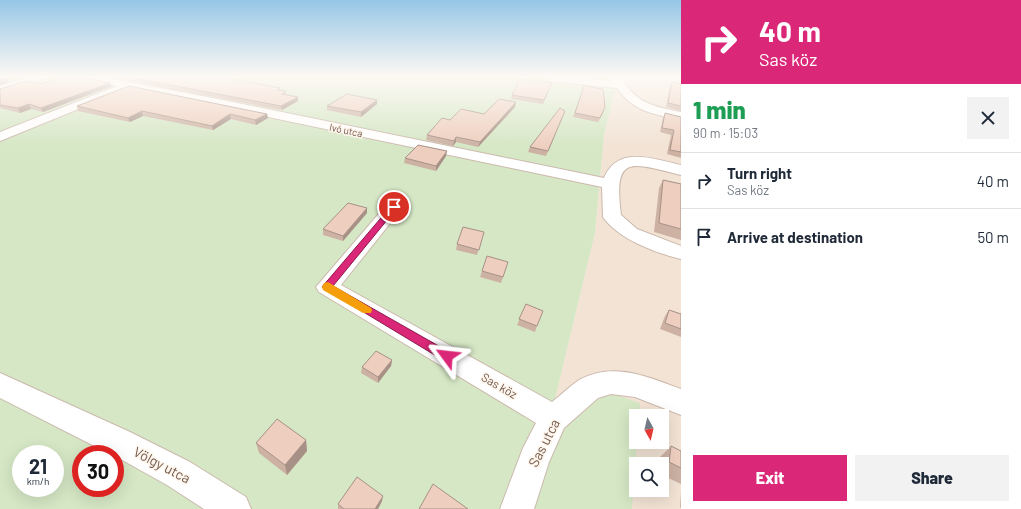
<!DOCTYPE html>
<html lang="en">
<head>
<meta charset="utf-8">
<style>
  :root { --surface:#fff; --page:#f2f2f3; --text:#1f2937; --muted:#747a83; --line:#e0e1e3; --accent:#db2777 }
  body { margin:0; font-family:Barlow,sans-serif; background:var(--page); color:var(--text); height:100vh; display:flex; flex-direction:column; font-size:15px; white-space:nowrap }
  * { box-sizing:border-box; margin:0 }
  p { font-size:13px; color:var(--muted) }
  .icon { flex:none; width:22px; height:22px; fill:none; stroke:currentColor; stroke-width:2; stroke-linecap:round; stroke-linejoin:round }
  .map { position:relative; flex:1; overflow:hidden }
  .drawer { display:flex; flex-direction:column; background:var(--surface); width:340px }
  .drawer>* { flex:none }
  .top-card { background:#db2777; color:#fff; overflow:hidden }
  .needle { width:26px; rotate:172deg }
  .fabs { position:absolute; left:629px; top:409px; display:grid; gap:8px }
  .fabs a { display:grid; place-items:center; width:40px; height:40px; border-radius:0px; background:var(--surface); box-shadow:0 4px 16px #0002; font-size:20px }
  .speed { position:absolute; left:12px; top:445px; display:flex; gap:8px; font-size:20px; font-weight:700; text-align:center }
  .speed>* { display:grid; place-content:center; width:52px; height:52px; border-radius:50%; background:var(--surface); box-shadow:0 4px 16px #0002; line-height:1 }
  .speed small { font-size:10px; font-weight:400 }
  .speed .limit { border:6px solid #d22; background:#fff; color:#111 }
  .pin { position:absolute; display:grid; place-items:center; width:34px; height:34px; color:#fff; margin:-17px; border:2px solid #fff; border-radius:50%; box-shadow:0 1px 4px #0007 }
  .me { position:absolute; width:44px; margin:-22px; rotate:300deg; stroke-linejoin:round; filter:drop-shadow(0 0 3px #0008) }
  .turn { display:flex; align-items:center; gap:14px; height:84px; padding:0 12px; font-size:18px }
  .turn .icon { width:52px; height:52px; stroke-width:2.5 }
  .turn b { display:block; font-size:28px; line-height:34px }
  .round { display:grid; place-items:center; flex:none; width:42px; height:42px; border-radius:0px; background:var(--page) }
  .summary { display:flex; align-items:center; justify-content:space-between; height:68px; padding:0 12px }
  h1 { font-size:24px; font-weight:800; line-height:30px; color:#1e9e55 }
  .cta { display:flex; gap:8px; margin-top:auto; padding:8px 12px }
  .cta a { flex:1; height:46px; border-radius:0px; background:var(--accent); color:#fff; font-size:16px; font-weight:800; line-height:46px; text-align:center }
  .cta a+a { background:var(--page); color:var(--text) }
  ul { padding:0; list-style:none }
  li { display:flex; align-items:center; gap:12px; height:56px; padding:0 12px; border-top:1px solid var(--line) }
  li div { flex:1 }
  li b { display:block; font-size:15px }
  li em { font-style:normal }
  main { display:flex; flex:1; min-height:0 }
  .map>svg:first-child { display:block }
</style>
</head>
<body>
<main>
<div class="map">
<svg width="681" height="509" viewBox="0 0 681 509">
  <rect width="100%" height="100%" fill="#fbf1e6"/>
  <path fill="#f2e3d5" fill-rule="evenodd" d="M610,76H681V509H502L554,403L595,233L604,135L615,91ZM636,416H662V442H636ZM636,464H662V490H636Z"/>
  <g fill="#d5e7c5" fill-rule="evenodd">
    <path d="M0,76H610L615,91L604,135L595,233L554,403L502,509H0ZM21,454H55V488H21ZM81,454H115V488H81Z"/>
    <polygon points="617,395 640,403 639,416 636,416 637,442 632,509 522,509 527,487 570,416 598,397"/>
  </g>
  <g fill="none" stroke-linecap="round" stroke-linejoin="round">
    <defs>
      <g id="minor">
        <polygon points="32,76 47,76 46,78 0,92 0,86"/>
        <path d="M77,76H97L218,99L604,178C618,145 653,159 681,165V175C631,163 613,153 621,215L637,229L681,246V259C656,253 618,239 603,217L602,187L130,88L0,141V132L117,86L82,79Z"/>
        <path d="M553,76L613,81L610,76H620C636,103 651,106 681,112V120C653,114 634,112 617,88L549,81L548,79Z"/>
        <path d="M394,202L400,203L403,207L341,285L552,402C561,395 570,386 579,380C614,361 648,377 681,389V415L635,397L611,394L598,398L564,428L549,462L534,509H500L523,448L536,423L319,292L316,287L388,203Z"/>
        <polygon points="0,373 130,432 190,462 246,497 251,509 204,509 167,485 115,456 115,454 110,454 0,398"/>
      </g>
    </defs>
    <use href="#minor" stroke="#ccb9ad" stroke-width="2"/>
    <use href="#minor" fill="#fff" fill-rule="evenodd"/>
  </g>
  <g fill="#cdb2a4">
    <polygon points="104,76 214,76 280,88 280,90 286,91 286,95 298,97 298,101 282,110"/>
    <polygon points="80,77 112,86 43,112 31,109 20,113 0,108 0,89 42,84"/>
    <polygon points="672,82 681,84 681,111 666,107 670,86"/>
    <polygon points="552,83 543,104 511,99 512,95"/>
    <polygon points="584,86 604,111 598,122 573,117"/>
    <polygon points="377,104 361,117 327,110 327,106"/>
    <polygon points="77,106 267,114 268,118 256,125 231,119 213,130 143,116 130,122 78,111"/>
    <polygon points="515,107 478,147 456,142 453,146 426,140 427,135 484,114"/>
    <polygon points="565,111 546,156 528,152 530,147"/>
    <polygon points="665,113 681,117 681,158 667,154 671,135 660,132 663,118"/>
    <polygon points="446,156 436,171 404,163 405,158"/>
    <polygon points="663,180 681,184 681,240 654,232 659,188"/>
    <polygon points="367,208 367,213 343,241 323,235 323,229"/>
    <polygon points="484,232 477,255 456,250 457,244"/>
    <polygon points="482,271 503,277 501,283 480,277"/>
    <polygon points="526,304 537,326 535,332 517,325"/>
    <polygon points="669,310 681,314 681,337 660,329 665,316"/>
    <polygon points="392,360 391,366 378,383 361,373 362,367"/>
    <polygon points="306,440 307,451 287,475 259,453 256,443"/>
    <polygon points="671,446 681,451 681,484 662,475 662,464 659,464 660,457"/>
    <polygon points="681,492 681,508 680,507"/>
    <polygon points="382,501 378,509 338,509 338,504"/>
  </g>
  <g fill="#a79186">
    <polygon points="7,78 9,82 0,85 0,80"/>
    <polygon points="110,83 112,86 43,112 41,108"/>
    <polygon points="298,97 298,101 282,110 281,106"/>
    <polygon points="377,100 377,104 361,117 361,112"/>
    <polygon points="516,102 515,107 478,147 480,142"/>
    <polygon points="29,104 31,109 20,113 18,108"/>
    <polygon points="142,111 143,116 130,122 128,118"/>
    <polygon points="230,114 231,119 213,130 212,126"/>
    <polygon points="267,114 268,118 256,125 255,120"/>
    <polygon points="456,137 456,142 453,146 454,141"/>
    <polygon points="447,151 446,156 436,171 436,166"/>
    <polygon points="367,208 367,213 343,241 343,236"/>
    <polygon points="392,360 391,366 378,383 378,377"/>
    <polygon points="306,440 307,451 287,475 285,465"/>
    <polygon points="383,496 382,501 378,509 375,509"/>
  </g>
  <g fill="#eecfbf" stroke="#a79186">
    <polygon points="67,76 79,76 110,83 41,108 29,104 18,108 0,105 0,89 25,81 42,84"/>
    <polygon points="123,76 214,76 280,88 277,90 286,91 282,94 298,97 281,106"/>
    <polygon points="0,77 7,78 0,80"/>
    <polygon points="520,79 552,83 544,100 512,95"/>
    <polygon points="672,82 681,84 681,106 668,103"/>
    <polygon points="129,86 267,114 255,120 230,114 212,126 142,111 128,118 77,106"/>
    <polygon points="584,86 603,89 605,107 600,118 575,113"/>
    <polygon points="347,94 377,100 361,112 327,106"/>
    <polygon points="499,99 516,102 480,142 456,137 454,141 427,135 442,118 450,120 461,109 484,114"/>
    <polygon points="560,108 565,111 548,151 530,147"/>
    <polygon points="665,113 681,117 681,152 670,150 674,130 662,128"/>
    <polygon points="418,145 447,151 436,166 405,158"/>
    <polygon points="663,180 681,184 681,229 659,223"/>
    <polygon points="348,203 367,208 343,236 323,229"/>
    <polygon points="463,227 484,232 479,250 457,244"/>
    <polygon points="487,256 508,262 503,277 482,271"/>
    <polygon points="526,304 543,311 537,326 519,319"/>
    <polygon points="669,310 681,314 681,329 665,323"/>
    <polygon points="376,351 392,360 378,377 362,367"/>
    <polygon points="277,419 306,440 285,465 256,443"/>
    <polygon points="671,446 681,451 681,468 669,462"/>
    <polygon points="357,477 383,496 375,509 344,509 338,504"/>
    <polygon points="433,484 468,509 419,509"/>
  </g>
  <linearGradient id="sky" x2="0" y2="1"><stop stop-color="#96c6e6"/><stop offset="0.52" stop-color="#fdf9f4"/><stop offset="1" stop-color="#fdf9f4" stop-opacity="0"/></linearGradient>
  <rect width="681" height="147" fill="url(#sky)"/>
  <polygon fill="#db2777" stroke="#8e194d" points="394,204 398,207 397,208 333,286 451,353 453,356 451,360 447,361 443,360 322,287 392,205"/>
  <polygon fill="#f59e0b" points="328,282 371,308 372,310 371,313 363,313 323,290 322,287 324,283"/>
  <g text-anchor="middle" stroke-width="3" stroke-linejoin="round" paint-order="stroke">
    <g font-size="10" fill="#72584c" stroke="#fef6ec">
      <text transform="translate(346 130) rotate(12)" y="4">Ivó utca</text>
    </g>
    <g font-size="12" fill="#72584c" stroke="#fef6ec">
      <text transform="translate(499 386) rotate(30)" y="4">Sas köz</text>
    </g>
    <g font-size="14" fill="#72584c" stroke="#fef6ec">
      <text transform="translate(544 443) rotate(-63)" y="5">Sas utca</text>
      <text transform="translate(162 465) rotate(28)" y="5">Völgy utca</text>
    </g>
  </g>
</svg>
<div class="fabs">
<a><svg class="needle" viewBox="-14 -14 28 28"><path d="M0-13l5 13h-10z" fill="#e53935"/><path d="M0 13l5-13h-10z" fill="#747a83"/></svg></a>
<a><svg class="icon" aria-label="search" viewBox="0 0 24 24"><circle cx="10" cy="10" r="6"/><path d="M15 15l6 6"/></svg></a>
</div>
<div class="speed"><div>21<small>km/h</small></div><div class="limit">30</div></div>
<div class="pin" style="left:394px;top:207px;background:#d93025"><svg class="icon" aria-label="arrive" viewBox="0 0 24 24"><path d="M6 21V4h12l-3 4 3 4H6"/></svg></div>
<svg class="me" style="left:447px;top:356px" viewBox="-20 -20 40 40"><path d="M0-17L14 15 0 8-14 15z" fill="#db2777" stroke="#fff" stroke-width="4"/></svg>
</div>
<section class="drawer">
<div class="top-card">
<div class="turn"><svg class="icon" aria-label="right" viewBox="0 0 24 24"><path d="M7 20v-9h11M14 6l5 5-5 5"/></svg><div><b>40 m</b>Sas köz</div></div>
</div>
<div class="summary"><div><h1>1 min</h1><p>90 m · 15:03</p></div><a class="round"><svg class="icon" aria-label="close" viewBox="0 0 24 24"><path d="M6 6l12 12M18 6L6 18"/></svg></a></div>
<ul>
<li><svg class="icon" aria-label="right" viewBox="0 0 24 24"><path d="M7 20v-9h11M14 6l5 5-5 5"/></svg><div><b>Turn right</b><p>Sas köz</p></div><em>40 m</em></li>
<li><svg class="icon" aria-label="arrive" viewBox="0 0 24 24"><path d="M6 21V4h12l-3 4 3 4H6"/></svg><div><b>Arrive at destination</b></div><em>50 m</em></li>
</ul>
<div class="cta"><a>Exit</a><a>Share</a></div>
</section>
</main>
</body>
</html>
